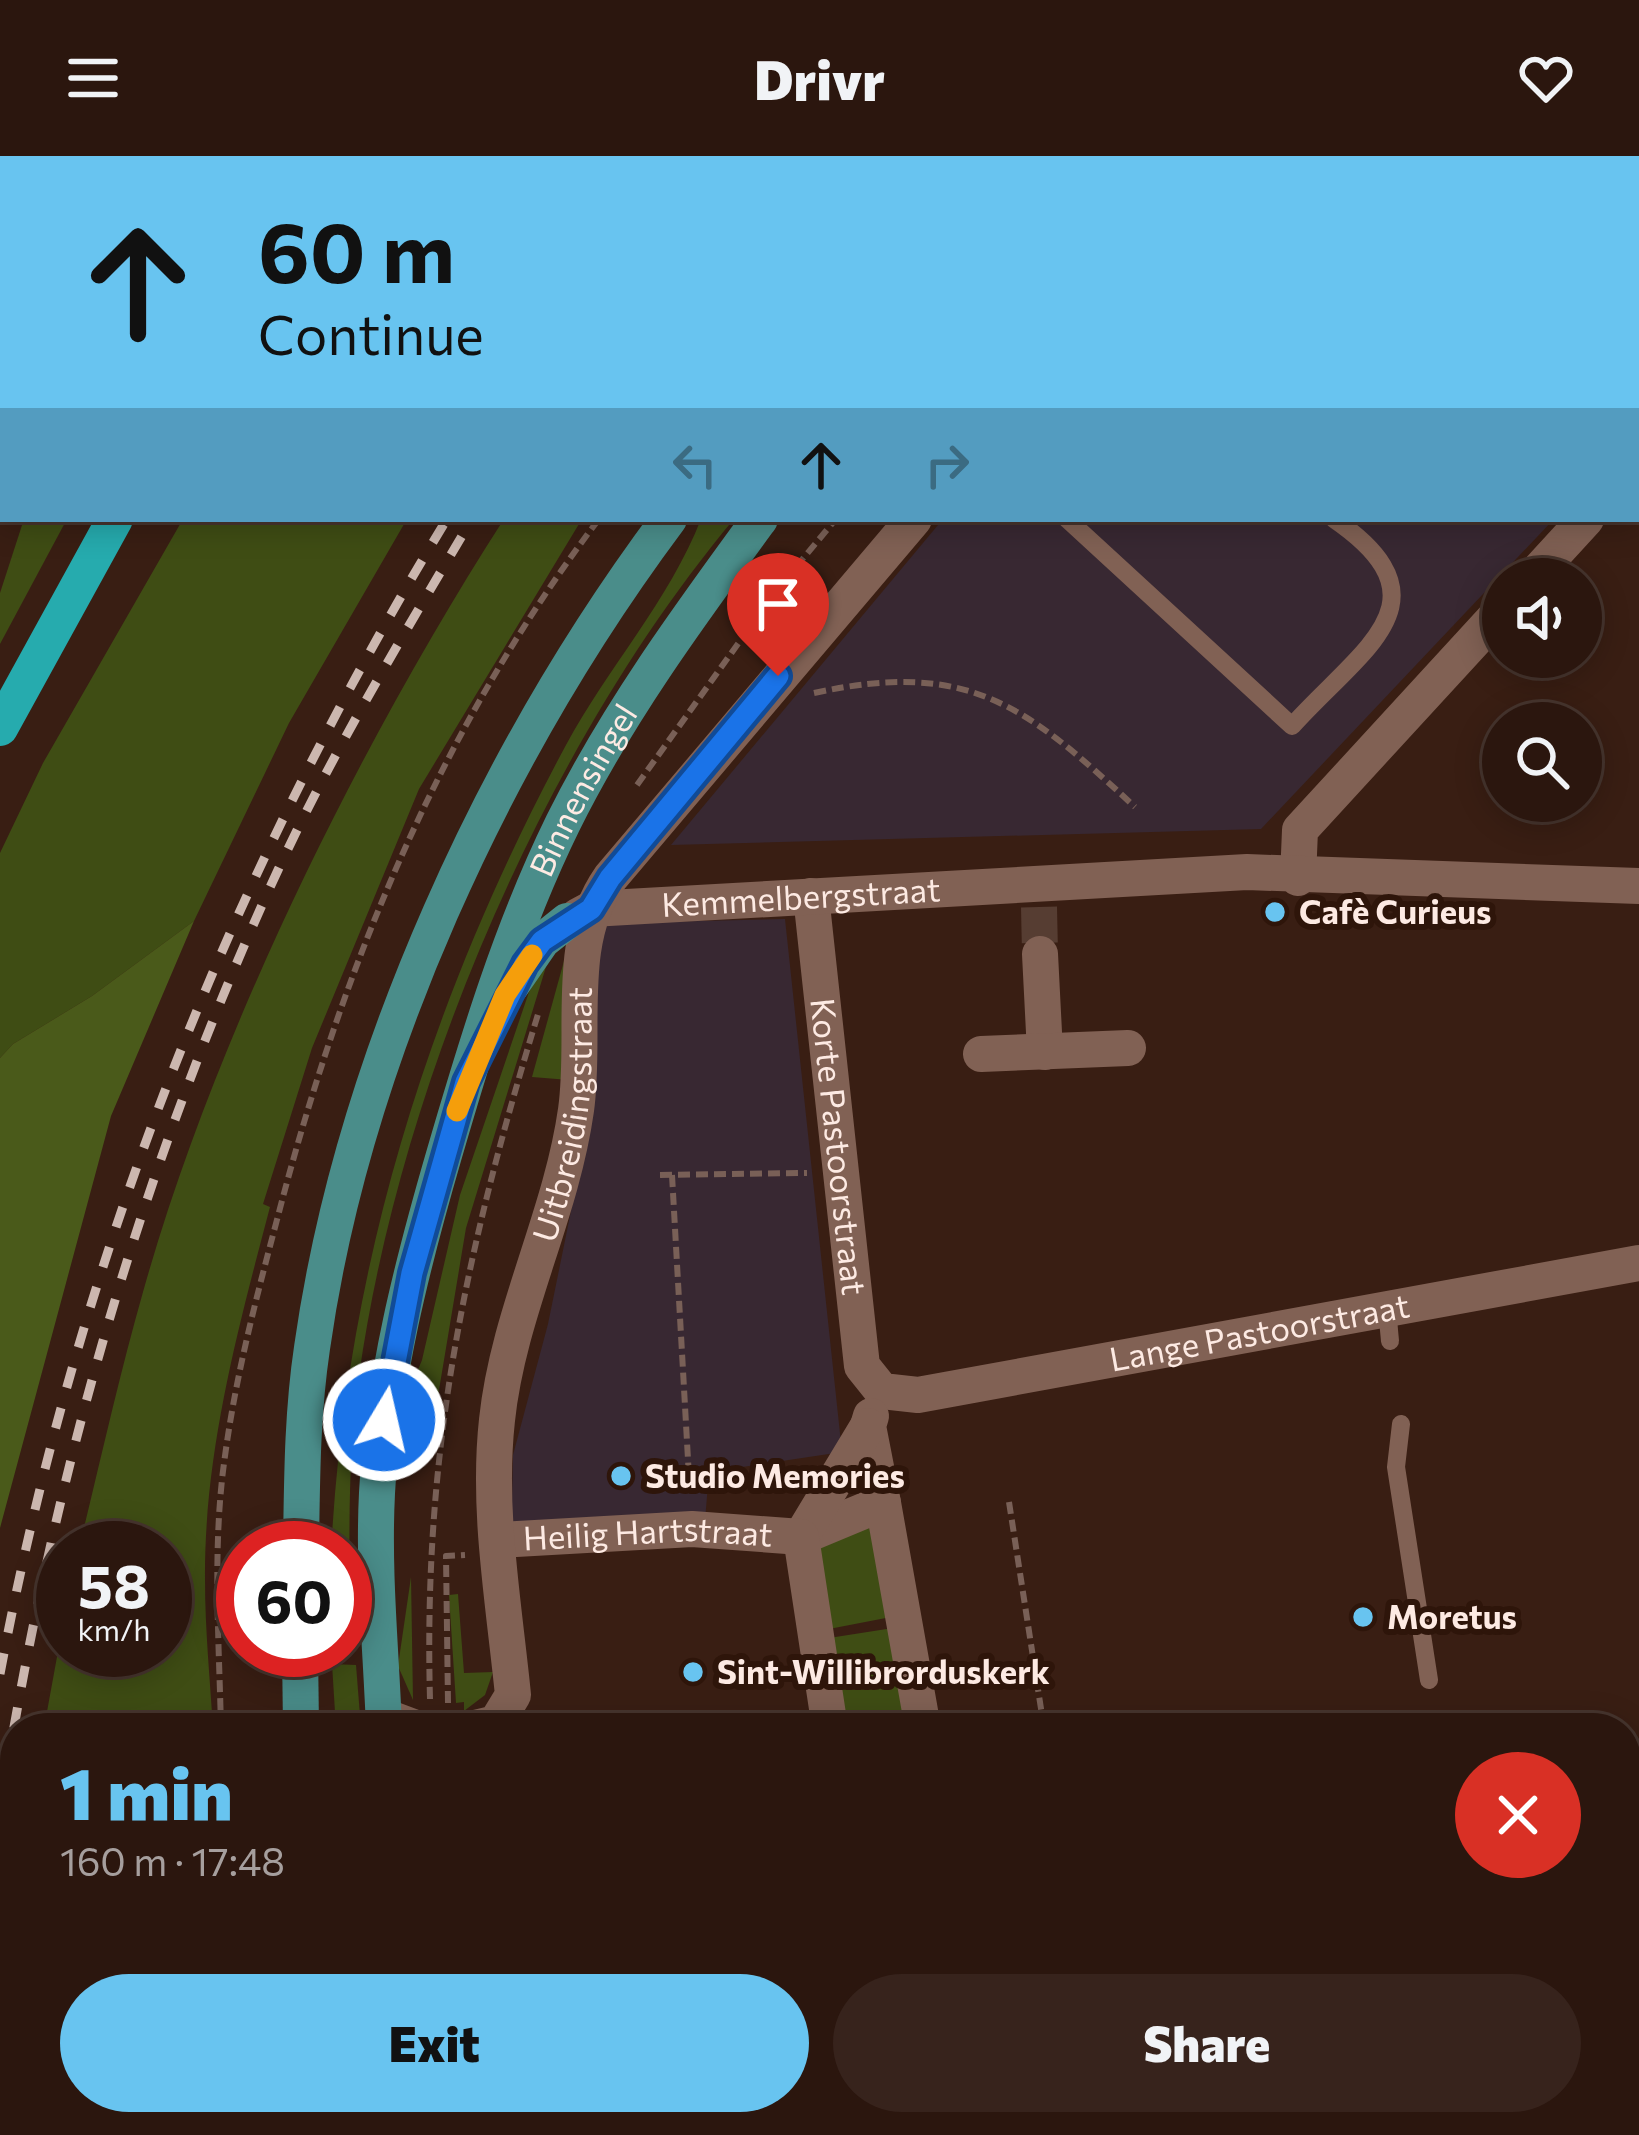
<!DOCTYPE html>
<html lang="en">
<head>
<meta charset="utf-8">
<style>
  :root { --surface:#2b160e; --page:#37231c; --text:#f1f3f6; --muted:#a69f9e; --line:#47352e; --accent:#68c4f0 }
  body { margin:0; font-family:Commissioner,sans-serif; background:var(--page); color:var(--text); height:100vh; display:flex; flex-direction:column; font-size:45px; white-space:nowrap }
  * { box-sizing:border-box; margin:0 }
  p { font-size:39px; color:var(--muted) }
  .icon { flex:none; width:66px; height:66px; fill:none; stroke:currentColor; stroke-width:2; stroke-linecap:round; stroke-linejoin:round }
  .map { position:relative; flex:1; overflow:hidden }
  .drawer { position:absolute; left:0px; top:1557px; width:1641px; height:423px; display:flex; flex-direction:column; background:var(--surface); border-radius:48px 48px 0 0; box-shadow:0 6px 30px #0003,0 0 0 3px var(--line) }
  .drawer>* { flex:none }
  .guide { position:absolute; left:0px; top:0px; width:1641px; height:366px; box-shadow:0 6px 30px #0003,0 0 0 3px var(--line); background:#68c4f0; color:#111; overflow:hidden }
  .controls { position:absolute; left:1482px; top:402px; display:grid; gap:24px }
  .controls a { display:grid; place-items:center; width:120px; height:120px; border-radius:50%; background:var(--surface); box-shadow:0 6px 30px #0003,0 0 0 3px var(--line); font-size:60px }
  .speed { position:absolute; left:36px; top:1365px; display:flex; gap:24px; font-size:60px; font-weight:700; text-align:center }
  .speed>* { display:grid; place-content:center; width:156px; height:156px; border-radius:50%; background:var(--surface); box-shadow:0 6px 30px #0003,0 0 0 3px var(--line); line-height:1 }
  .speed small { font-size:30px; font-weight:400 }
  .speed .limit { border:18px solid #d22; background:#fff; color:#111 }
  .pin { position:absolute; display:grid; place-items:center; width:102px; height:102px; color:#fff; margin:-123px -51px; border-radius:50% 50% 50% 0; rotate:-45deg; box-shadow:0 0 12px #0007 }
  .pin .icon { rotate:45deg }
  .me { position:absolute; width:132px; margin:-66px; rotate:9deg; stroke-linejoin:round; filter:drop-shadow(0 0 9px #0008) }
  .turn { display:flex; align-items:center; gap:42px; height:252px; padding:0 60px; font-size:54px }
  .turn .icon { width:156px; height:156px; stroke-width:2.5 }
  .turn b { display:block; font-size:84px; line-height:102px }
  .lanes { display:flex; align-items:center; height:114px; padding:0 60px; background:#0003; justify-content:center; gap:60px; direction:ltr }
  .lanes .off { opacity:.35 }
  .round { display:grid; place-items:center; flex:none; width:126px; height:126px; border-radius:63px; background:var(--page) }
  .overview { display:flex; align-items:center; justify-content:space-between; height:204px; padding:0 60px }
  h1 { font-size:72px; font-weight:800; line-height:90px; color:var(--accent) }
  .button { display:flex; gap:24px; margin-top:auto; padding:24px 60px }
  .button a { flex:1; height:138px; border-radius:72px; background:var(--accent); color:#111; font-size:48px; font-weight:800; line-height:138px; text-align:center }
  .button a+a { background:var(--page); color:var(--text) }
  header { display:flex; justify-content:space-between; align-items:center; height:156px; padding:0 60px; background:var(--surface); font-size:54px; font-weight:800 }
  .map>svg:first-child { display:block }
</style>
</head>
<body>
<header><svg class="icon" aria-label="menu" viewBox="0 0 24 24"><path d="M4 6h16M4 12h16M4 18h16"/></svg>Drivr<svg class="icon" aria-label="heart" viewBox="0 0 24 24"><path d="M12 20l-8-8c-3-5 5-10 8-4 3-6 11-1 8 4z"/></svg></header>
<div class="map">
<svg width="1639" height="1979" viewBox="0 0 1639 1979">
  <rect width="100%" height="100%" fill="#391e13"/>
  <g fill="#382832">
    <polygon points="943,363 1554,363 1261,673 671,689"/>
    <polygon points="785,763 842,1296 709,1316 704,1377 511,1394 513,1299 548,1168 594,942 596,774 615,767"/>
    <polygon points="491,1965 924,1965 924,1979 486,1979"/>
  </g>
  <polygon fill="#342937" points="1162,1965 1356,1965 1359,1979 1030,1979"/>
  <g fill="#3f4d14">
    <polygon points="146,0 340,0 145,3"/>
    <polygon points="24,363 67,363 0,488 0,437"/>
    <polygon points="183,363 407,363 289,567 194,765 92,840 13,888 0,902 0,697 43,607"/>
    <path d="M504,363H582L419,633L312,892L263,1048L270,1051C238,1173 204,1296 205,1424C205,1473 210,1523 213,1572H44L63,1468V1494H165V1392H79C100,1307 119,1220 143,1136C215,879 360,587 504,363Z"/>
    <path d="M701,363H734C545,589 400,928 359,1220C348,1298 349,1377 350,1456L345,1461V1392H332V1379C349,1099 433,836 566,589C608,511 669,445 701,363Z"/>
    <polygon points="549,801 466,1072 431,1282 415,1281 406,1243 422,1204 460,1039 529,836"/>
    <polygon points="564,805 569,924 532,921"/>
    <polygon points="875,1368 891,1461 829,1473 812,1381"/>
    <polygon points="411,1421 413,1544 398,1510"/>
    <polygon points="458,1438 464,1517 493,1516 485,1539 464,1555 464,1546 456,1547 449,1439"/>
    <polygon points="893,1472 911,1572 845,1572 829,1482"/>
    <polygon points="332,1508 356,1509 361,1572 336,1572"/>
  </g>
  <polygon fill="#4a5a1a" points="194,765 111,960 0,1372 0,902 13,888 92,840"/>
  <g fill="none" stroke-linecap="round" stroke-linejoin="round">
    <polyline stroke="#563d32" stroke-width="36" stroke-dasharray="36 18" stroke-linecap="butt" points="1039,751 1040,798"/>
    <g stroke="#796057" stroke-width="6" stroke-dasharray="12 6" stroke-linecap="butt">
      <polyline points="1514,0 1516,3"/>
      <polyline points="908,3 910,0"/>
      <polyline points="1177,3 1180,0"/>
      <polyline points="1638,118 1639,118"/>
      <path d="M814,537C969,503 1026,550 1135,651"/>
      <polyline points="637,629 775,436 836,363"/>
      <polyline points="660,1019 807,1017"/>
      <polyline points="672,1019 690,1339"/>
      <polyline points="1009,1346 1044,1572"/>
      <path d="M430,1543C423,1292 466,1093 539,855"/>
      <polyline points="448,1547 446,1400 465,1399"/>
      <path d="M221,1572C219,1482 212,1389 225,1300C236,1218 257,1139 278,1060C343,809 441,571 599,363"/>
      <polyline points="1626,1629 1639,1627"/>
      <polyline points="0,1764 15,1762"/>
      <polyline points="254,1965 265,1979"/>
      <polyline points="1011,1965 1012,1979"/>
      <polyline points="168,1979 221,1973 241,1979"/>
      <polyline points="465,1979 468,1965"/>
    </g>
    <g stroke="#816154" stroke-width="18">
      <path d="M1067,363L1292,570C1362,492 1453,445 1334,363"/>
      <polyline points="1387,1152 1390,1185"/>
      <polyline points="1401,1268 1396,1311 1429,1524"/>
    </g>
    <g stroke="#816154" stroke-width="36">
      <polyline points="1239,3 1242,0"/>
      <polyline points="1638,307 1639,305"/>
      <polyline points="1531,423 1586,363"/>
      <polyline points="1298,722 1300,674 1503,453"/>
      <path id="s1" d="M811,740L862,1210L882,1235L918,1239L1639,1107"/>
      <path id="s2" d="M578,760L591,753L1247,716L1639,730"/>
      <polyline points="1040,798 1045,896"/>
      <polyline points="981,898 1128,892"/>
      <polyline points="871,1260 868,1270 883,1347"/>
      <polyline points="801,1381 883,1347 923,1572"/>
      <polyline points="801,1381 868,1270"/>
      <path id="s3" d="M498,1384L692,1373L801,1381L830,1572"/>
      <polyline points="384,1560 416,1572"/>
      <path id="s4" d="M475,1572L496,1567L513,1539C504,1448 487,1355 497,1264C508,1158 561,1060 576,954C587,877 564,788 610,722L914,363"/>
      <polyline points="962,1965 963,1979"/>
    </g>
    <polyline stroke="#66776f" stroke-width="36" points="1626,1698 1639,1697"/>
    <g stroke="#4a8d8a" stroke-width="36">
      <polyline points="993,3 996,0"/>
      <polyline points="1100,3 1103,0"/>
      <polyline points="511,830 542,785 567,765"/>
      <path d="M301,1392C302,1325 302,1259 312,1192C353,902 495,596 669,363"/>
      <polyline points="300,1494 301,1572"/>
      <path id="s5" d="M384,1572C381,1493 373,1416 377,1337C383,1222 412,1109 444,999C477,886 511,773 563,667C617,558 689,460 760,363"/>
      <polyline points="0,1810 15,1810"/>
      <polyline points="0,1948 15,1946"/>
      <polyline points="342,1965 343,1979"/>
      <polyline points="416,1965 417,1979"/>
    </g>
    <g stroke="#26abae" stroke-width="36">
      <polyline points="60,3 61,0"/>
      <polyline points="390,3 394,0"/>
      <polyline points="0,175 3,167"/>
      <polyline points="0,572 115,363"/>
    </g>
    <g stroke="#ccb7af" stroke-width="3">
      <polyline points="1626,1667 1639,1665"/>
      <polyline points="0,1888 15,1885"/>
    </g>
    <g stroke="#ccb7af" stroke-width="9" stroke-dasharray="21 21" stroke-linecap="butt">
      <polyline points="708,3 710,0"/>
      <polyline points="735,3 737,0"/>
      <path d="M0,1518C77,1106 229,721 447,363"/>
      <path d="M0,1655C51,1329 139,1014 278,714C334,593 404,478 472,363"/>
    </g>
  </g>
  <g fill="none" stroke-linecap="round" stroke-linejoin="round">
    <defs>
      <polyline id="route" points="384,1264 412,1117 466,926 525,808 542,785 591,753 610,722 778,520"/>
    </defs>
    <use href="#route" stroke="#114b97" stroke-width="30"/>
    <use href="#route" stroke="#1a73e8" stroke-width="21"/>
    <polyline stroke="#f59e0b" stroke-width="21" points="457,955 505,839 532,799"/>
  </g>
  <g fill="#68c4f0" stroke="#2e150a" stroke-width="4.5">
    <circle cx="1275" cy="756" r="12"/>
    <circle cx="621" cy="1320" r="12"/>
    <circle cx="1363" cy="1461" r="12"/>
    <circle cx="693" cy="1516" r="12"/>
  </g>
  <g text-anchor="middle" stroke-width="12" stroke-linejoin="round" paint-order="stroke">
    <g font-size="33" fill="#fdeae3" stroke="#2e150a">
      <text dy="12" stroke="none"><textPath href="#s5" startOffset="972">Binnensingel</textPath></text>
      <text dy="12" stroke="none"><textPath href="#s2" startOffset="225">Kemmelbergstraat</textPath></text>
      <text dy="12" stroke="none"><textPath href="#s4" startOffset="645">Uitbreidingstraat</textPath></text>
      <text dy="12" stroke="none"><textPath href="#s1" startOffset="252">Korte Pastoorstraat</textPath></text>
      <text dy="12" stroke="none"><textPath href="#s1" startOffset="888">Lange Pastoorstraat</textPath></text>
      <text dy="12" stroke="none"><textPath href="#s3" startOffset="150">Heilig Hartstraat</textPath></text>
    </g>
    <g font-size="33" font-weight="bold" fill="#fdeae3" stroke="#2e150a" text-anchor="start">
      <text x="1299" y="768">Cafè Curieus</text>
      <text x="645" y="1332">Studio Memories</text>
      <text x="1387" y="1473">Moretus</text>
      <text x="717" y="1528">Sint-Willibrorduskerk</text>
    </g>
  </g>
</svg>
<div class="controls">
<a><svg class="icon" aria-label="sound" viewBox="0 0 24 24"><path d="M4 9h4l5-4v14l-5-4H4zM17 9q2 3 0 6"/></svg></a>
<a><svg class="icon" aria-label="search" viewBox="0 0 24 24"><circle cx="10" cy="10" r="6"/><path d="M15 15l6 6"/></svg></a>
</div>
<div class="speed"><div>58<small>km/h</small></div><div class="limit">60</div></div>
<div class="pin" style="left:778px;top:520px;background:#d93025"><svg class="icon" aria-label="arrive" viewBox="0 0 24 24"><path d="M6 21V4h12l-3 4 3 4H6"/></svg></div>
<svg class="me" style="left:384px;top:1264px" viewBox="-20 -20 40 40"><circle r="17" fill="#1a73e8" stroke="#fff" stroke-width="3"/><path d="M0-11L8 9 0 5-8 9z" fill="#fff"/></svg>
<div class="guide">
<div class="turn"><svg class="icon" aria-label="ahead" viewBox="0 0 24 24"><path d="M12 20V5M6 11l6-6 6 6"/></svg><div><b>60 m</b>Continue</div></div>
<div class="lanes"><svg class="icon off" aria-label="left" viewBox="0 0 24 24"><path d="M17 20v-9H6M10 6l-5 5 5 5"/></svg><svg class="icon" aria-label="ahead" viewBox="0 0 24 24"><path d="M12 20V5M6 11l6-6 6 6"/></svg><svg class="icon off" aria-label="right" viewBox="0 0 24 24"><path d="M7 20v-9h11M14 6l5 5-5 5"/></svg></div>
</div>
<section class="drawer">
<div class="overview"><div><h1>1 min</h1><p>160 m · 17:48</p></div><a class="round" style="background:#d93025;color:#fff"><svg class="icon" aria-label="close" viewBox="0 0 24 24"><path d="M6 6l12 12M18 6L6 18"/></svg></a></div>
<div class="button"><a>Exit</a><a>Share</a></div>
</section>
</div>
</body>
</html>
